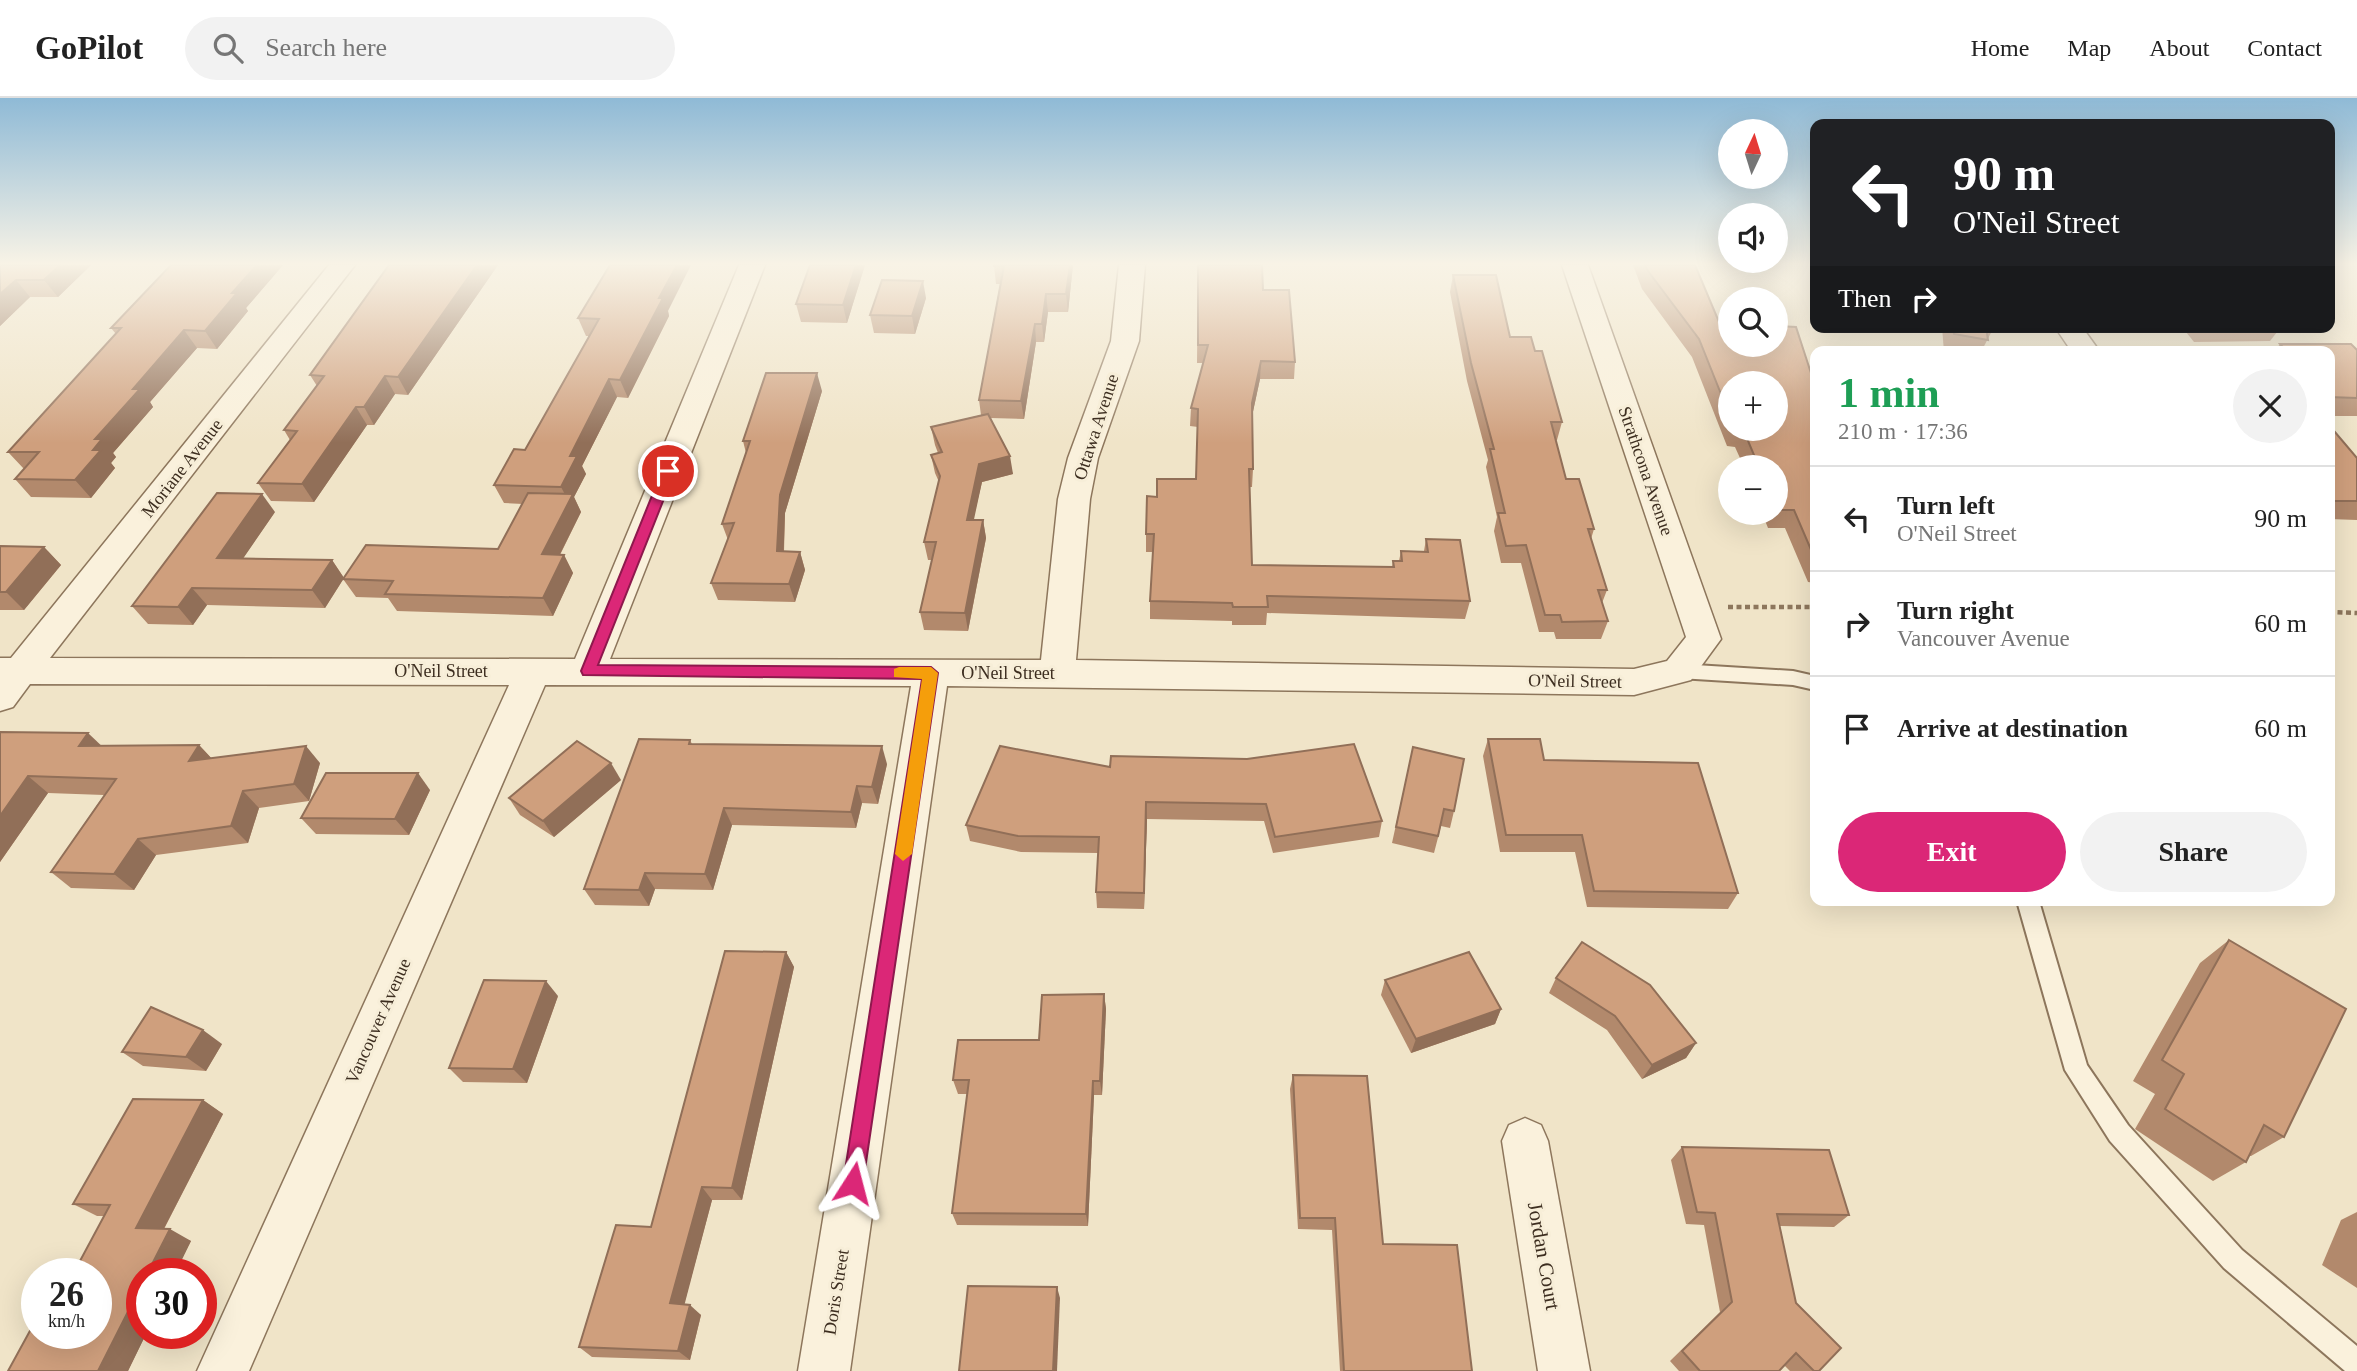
<!DOCTYPE html>
<html lang="en">
<head>
<meta charset="utf-8">
<style>
  :root { --surface:#fff; --page:#f2f2f2; --text:#222; --muted:#767676; --line:#e0e0e0; --accent:#db2777 }
  body { margin:0; font-family:Georgia,serif; background:var(--page); color:var(--text); height:100vh; display:flex; flex-direction:column; font-size:26px; white-space:nowrap }
  * { box-sizing:border-box; margin:0 }
  p { font-size:23px; color:var(--muted) }
  .icon { flex:none; width:38px; height:38px; fill:none; stroke:currentColor; stroke-width:2; stroke-linecap:round; stroke-linejoin:round }
  .map { position:relative; flex:1; overflow:hidden }
  .sheet { position:absolute; left:1810px; top:248px; width:525px; height:560px; display:flex; flex-direction:column; background:var(--surface); border-radius:14px; box-shadow:0 7px 28px #0002 }
  .sheet>* { flex:none }
  .banner { position:absolute; left:1810px; top:21px; width:525px; height:214px; border-radius:14px; box-shadow:0 7px 28px #0002; background:#202124; color:#fff; overflow:hidden }
  .needle { width:46px; rotate:4deg }
  .tools { position:absolute; left:1718px; top:21px; display:grid; gap:14px }
  .tools a { display:grid; place-items:center; width:70px; height:70px; border-radius:50%; background:var(--surface); box-shadow:0 7px 28px #0002; font-size:35px }
  .speed { position:absolute; left:21px; top:1160px; display:flex; gap:14px; font-size:35px; font-weight:700; text-align:center }
  .speed>* { display:grid; place-content:center; width:91px; height:91px; border-radius:50%; background:var(--surface); box-shadow:0 7px 28px #0002; line-height:1 }
  .speed small { font-size:18px; font-weight:400 }
  .speed .limit { border:10px solid #d22; background:#fff; color:#111 }
  .pin { position:absolute; display:grid; place-items:center; width:60px; height:60px; color:#fff; margin:-30px; border:4px solid #fff; border-radius:50%; box-shadow:0 2px 7px #0007 }
  .me { position:absolute; width:77px; margin:-38px; rotate:9deg; stroke-linejoin:round; filter:drop-shadow(0 0 5px #0008) }
  .turn { display:flex; align-items:center; gap:24px; height:147px; padding:0 28px; font-size:32px }
  .turn .icon { width:91px; height:91px; stroke-width:2.5 }
  .turn b { display:block; font-size:49px; line-height:60px }
  .then { display:flex; align-items:center; height:66px; padding:0 28px; background:#0003; gap:14px; font-size:26px }
  .round { display:grid; place-items:center; flex:none; width:74px; height:74px; border-radius:37px; background:var(--page) }
  .overview { display:flex; align-items:center; justify-content:space-between; height:119px; padding:0 28px }
  h1 { font-size:42px; font-weight:700; line-height:52px; color:#1e9e55 }
  .cta { display:flex; gap:14px; margin-top:auto; padding:14px 28px }
  .cta a { flex:1; height:80px; border-radius:42px; background:var(--accent); color:#fff; font-size:28px; font-weight:700; line-height:80px; text-align:center }
  .cta a+a { background:var(--page); color:var(--text) }
  ul { padding:0; list-style:none }
  li { display:flex; align-items:center; gap:21px; height:105px; padding:0 28px; border-top:2px solid var(--line) }
  li div { flex:1 }
  li b { display:block; font-size:26px }
  li em { font-style:normal }
  header { display:flex; align-items:center; gap:42px; box-sizing:border-box; height:98px; padding:0 35px; background:var(--surface); border-bottom:2px solid var(--line) }
  header strong { font-size:33px }
  nav { display:flex; gap:38px; margin-inline-start:auto; font-size:24px }
  .search { width:490px; height:63px; background:var(--page); display:flex; align-items:center; gap:18px; box-sizing:border-box; padding:0 24px; border-radius:38px; color:var(--muted); font-size:26px }
  .map>svg:first-child { display:block }
</style>
</head>
<body>
<header>
<strong>GoPilot</strong>
<div class="search"><svg class="icon" aria-label="search" viewBox="0 0 24 24"><circle cx="10" cy="10" r="6"/><path d="M15 15l6 6"/></svg>Search here</div>
<nav><a>Home</a><a>Map</a><a>About</a><a>Contact</a></nav>
</header>
<div class="map">
<svg width="2357" height="1273" viewBox="0 0 2357 1273">
  <rect width="100%" height="100%" fill="#f0e4c8"/>
  <g fill="none" stroke-linecap="round" stroke-linejoin="round">
    <defs>
      <g id="lane">
        <polygon points="1679,566 1793,573 1815,578 1815,592 1793,587 1679,580 1670,573"/>
        <polygon points="2017,803 2039,803 2087,967 2128,1027 2242,1152 2357,1248 2357,1273 2345,1273 2224,1170 2110,1043 2065,972"/>
      </g>
      <g id="street">
        <polygon points="329,167 355,167 50,560 575,561 739,167 765,167 610,561 1041,562 1058,401 1068,360 1111,243 1119,167 1145,167 1139,243 1098,360 1090,401 1076,562 1634,571 1667,563 1686,539 1562,167 1588,167 1721,541 1691,582 1634,597 947,588 850,1273 798,1273 911,588 545,587 249,1273 197,1273 509,587 30,586 13,609 0,613 0,560 11,560"/>
        <polygon points="2055,229 2082,229 2100,254 2072,254"/>
        <polygon points="1525,1020 1541,1027 1548,1043 1590,1273 1538,1273 1502,1043 1509,1027"/>
      </g>
    </defs>
    <use href="#lane" stroke="#8d765c" stroke-width="4"/>
    <use href="#street" stroke="#8d765c" stroke-width="3"/>
    <g stroke="#8d765c" stroke-width="4.5" stroke-dasharray="5 3.5" stroke-linecap="butt">
      <polyline points="1728,509 1815,509"/>
      <polyline points="2329,514 2357,515"/>
    </g>
    <use href="#lane" fill="#faf1dc" fill-rule="evenodd"/>
    <use href="#street" fill="#faf1dc" fill-rule="evenodd"/>
  </g>
  <g fill="#b2896c" fill-rule="evenodd">
    <polygon points="0,167 91,167 58,199 30,199 0,228"/>
    <polygon points="171,167 283,167 246,210 248,213 217,251 197,250 150,304 153,309 113,355 116,359 111,365 115,370 91,400 31,399 15,381 24,371 8,354 116,236 111,230"/>
    <polygon points="389,167 498,167 408,297 395,296 374,327 367,327 314,404 271,403 258,385 290,342 284,332 317,288 310,277"/>
    <polygon points="865,167 847,225 801,224 796,206"/>
    <polygon points="994,167 1073,167 1068,214 1048,214 1044,244 1036,244 1024,321 991,320 1013,376 982,384 973,422 983,422 986,440 968,533 924,532 920,514 932,462 928,462 924,444 939,384 935,375 931,357 938,355 935,347 931,329 981,317 979,302 1000,186 996,186"/>
    <polygon points="1198,167 1263,192 1295,264 1294,281 1260,281 1252,318 1253,371 1252,389 1249,389 1252,467 1392,469 1393,463 1399,463 1401,453 1424,453 1426,441 1470,503 1465,521 1267,515 1266,527 1232,527 1232,523 1150,521 1150,503 1153,454 1146,454 1146,436 1157,399 1196,381 1198,329 1190,328 1191,310 1203,265 1197,265"/>
    <path d="M1633,167H1695L1719,224L1811,275H1815V485L1808,484L1785,430H1768L1762,415H1776V369H1744L1735,349L1727,348L1692,259L1642,191ZM1731,285L1776,331H1731Z"/>
    <polygon points="1453,177 1510,239 1535,253 1562,324 1557,342 1556,342 1566,381 1594,431 1591,441 1607,492 1602,505 1608,523 1601,541 1556,541 1554,534 1539,534 1521,465 1501,465 1494,433 1497,419 1486,369 1488,362 1467,283 1450,194"/>
    <polygon points="926,200 915,236 874,235 870,217"/>
    <polygon points="668,213 669,218 628,300 617,299 582,368 586,376 574,399 581,414 560,457 564,457 573,475 553,518 397,513 388,500 356,499 343,481 498,451 523,406 504,405 494,387 525,352 589,238 586,238 578,220"/>
    <polygon points="1942,229 1994,229 1981,254 1944,254"/>
    <polygon points="2182,229 2281,229 2270,243 2194,244"/>
    <polygon points="2280,246 2357,252 2357,318 2329,318 2329,254 2274,254"/>
    <polygon points="822,293 785,415 784,454 800,454 805,472 795,504 718,502 711,485 728,442 722,426 746,355 743,343"/>
    <polygon points="2329,327 2357,360 2357,422 2329,421"/>
    <polygon points="275,414 243,460 332,462 344,480 325,510 207,507 193,527 148,526 132,508"/>
    <polygon points="0,448 44,449 61,467 24,512 0,512"/>
    <polygon points="0,634 102,648 199,647 211,660 320,665 309,703 259,710 248,745 156,757 134,792 71,790 51,774 104,697 48,695 0,764"/>
    <polygon points="1488,641 1544,662 1738,795 1728,811 1587,809 1575,754 1500,754 1483,658"/>
    <polygon points="690,642 692,646 887,666 878,706 862,705 856,730 732,727 713,792 655,791 649,808 595,807 584,791"/>
    <polygon points="1413,649 1454,713 1450,730 1441,728 1434,755 1392,745"/>
    <polygon points="1110,669 1382,723 1379,739 1273,755 1264,723 1147,721 1144,811 1097,810 1096,794 1098,755 1021,754 970,743 966,727"/>
    <polygon points="621,682 554,739 520,717 509,700"/>
    <polygon points="430,692 409,737 316,736 301,720"/>
    <polygon points="2229,842 2284,1039 2251,1058 2249,1058 2246,1064 2213,1083 2135,1031 2155,996 2133,983 2200,865"/>
    <polygon points="786,854 794,869 742,1102 712,1102 684,1206 701,1217 690,1262 592,1259 579,1249 651,1129"/>
    <polygon points="1556,880 1696,945 1686,960 1642,981 1607,932 1549,895"/>
    <polygon points="1385,882 1501,911 1495,926 1411,955 1381,897"/>
    <polygon points="1104,896 1106,911 1102,997 1094,997 1088,1128 957,1127 952,1115 967,996 958,996 953,982 1039,942"/>
    <polygon points="558,898 527,985 463,984 449,970"/>
    <polygon points="222,946 206,973 143,968 122,954"/>
    <polygon points="1293,977 1383,1146 1472,1273 1340,1273 1332,1132 1298,1131 1290,991"/>
    <polygon points="203,1002 223,1016 164,1131 191,1143 142,1236 146,1236 128,1273 8,1273 96,1236 104,1118 97,1118 73,1106"/>
    <polygon points="1682,1049 1849,1117 1834,1129 1780,1128 1796,1205 1819,1273 1790,1273 1784,1267 1779,1273 1679,1273 1670,1263 1720,1214 1704,1127 1686,1126 1671,1062"/>
    <polygon points="2357,1114 2357,1190 2322,1167 2341,1122"/>
  </g>
  <g fill="#916f58">
    <polygon points="60,167 91,167 58,199 44,182"/>
    <polygon points="257,167 283,167 246,210 248,213 217,251 205,233 232,195"/>
    <polygon points="477,167 498,167 408,297 398,279"/>
    <polygon points="677,167 691,167 668,213 669,218 628,300 620,282 659,200"/>
    <polygon points="856,167 865,167 847,225 843,207"/>
    <polygon points="1070,167 1073,167 1068,214 1066,196"/>
    <polygon points="16,182 30,199 0,228 0,196"/>
    <polygon points="923,183 926,200 915,236 912,218"/>
    <polygon points="1046,196 1048,214 1044,244 1042,226"/>
    <polygon points="1035,226 1036,244 1024,321 1021,303"/>
    <polygon points="184,232 197,250 150,304 153,309 113,355 116,359 111,365 115,370 91,400 75,382 93,352 95,341 133,291"/>
    <polygon points="1261,263 1260,281 1251,323 1252,305"/>
    <polygon points="817,275 822,293 785,415 783,471 777,453 780,397"/>
    <polygon points="385,278 395,296 374,327 364,309"/>
    <polygon points="609,281 617,299 582,368 586,376 574,399 581,414 551,474 542,456 569,404 561,389 570,358"/>
    <polygon points="356,309 367,327 314,404 302,386"/>
    <polygon points="1010,358 1013,376 982,384 970,440 967,422 979,366"/>
    <polygon points="262,396 275,414 231,478 217,460"/>
    <polygon points="983,422 986,440 968,533 965,515"/>
    <polygon points="44,449 61,467 24,512 6,494"/>
    <polygon points="800,454 805,472 795,504 789,486"/>
    <polygon points="564,457 573,475 553,518 543,500"/>
    <polygon points="332,462 344,480 325,510 312,492"/>
    <polygon points="192,490 207,507 193,527 178,509"/>
    <polygon points="88,635 106,652 79,648"/>
    <polygon points="199,647 216,665 189,663"/>
    <polygon points="306,648 320,665 309,703 294,686"/>
    <polygon points="882,648 887,666 878,706 872,689"/>
    <polygon points="611,665 621,682 554,739 543,723"/>
    <polygon points="418,675 430,692 409,737 395,721"/>
    <polygon points="28,678 48,695 0,764 0,718"/>
    <polygon points="857,688 862,705 856,730 851,714"/>
    <polygon points="243,693 259,710 248,745 231,728"/>
    <polygon points="1146,704 1147,721 1144,811 1144,795"/>
    <polygon points="724,710 732,727 713,792 705,776"/>
    <polygon points="138,741 156,757 134,792 114,776"/>
    <polygon points="645,775 655,791 649,808 639,792"/>
    <polygon points="786,854 794,869 742,1102 732,1090"/>
    <polygon points="546,883 558,898 527,985 513,971"/>
    <polygon points="1104,896 1106,911 1102,997 1100,983"/>
    <polygon points="1501,911 1495,926 1411,955 1416,941"/>
    <polygon points="203,932 222,946 206,973 186,959"/>
    <polygon points="1696,945 1686,960 1642,981 1652,967"/>
    <polygon points="1093,983 1094,997 1088,1128 1086,1116"/>
    <polygon points="203,1002 223,1016 158,1142 136,1130"/>
    <polygon points="702,1089 712,1102 682,1216 670,1205"/>
    <polygon points="170,1131 191,1143 175,1176 147,1176"/>
    <polygon points="142,1186 142,1236 146,1236 128,1273 98,1273"/>
    <polygon points="1057,1189 1060,1200 1057,1273 1053,1273"/>
    <polygon points="690,1207 701,1217 690,1262 678,1253"/>
  </g>
  <g fill="#cf9f7d" stroke="#916f58" stroke-width="2">
    <polygon points="0,167 60,167 44,182 16,182 0,196"/>
    <polygon points="171,167 257,167 232,195 237,195 205,233 184,232 133,291 140,291 95,341 102,341 93,352 101,352 75,382 15,381 39,354 8,354 121,230 111,230"/>
    <polygon points="389,167 477,167 398,279 385,278 364,309 356,309 302,386 258,385 297,333 284,332 324,278 310,277"/>
    <polygon points="610,167 677,167 659,200 663,200 620,282 609,281 570,358 577,358 561,389 494,387 514,351 525,352 599,221 578,220"/>
    <polygon points="810,167 856,167 843,207 796,206"/>
    <polygon points="994,167 1070,167 1066,196 1046,196 1042,226 1035,226 1021,303 979,302 1004,168 994,168"/>
    <polygon points="1198,167 1262,167 1263,192 1289,192 1295,264 1261,263 1252,305 1253,371 1249,371 1252,467 1394,469 1393,463 1402,463 1401,453 1428,454 1426,441 1460,442 1470,503 1267,498 1268,509 1233,509 1232,505 1150,503 1154,436 1146,436 1147,398 1157,399 1157,381 1196,381 1198,311 1191,310 1208,247 1198,247"/>
    <polygon points="1645,167 1695,167 1719,224 1731,225 1731,247 1776,247 1776,228 1796,229 1811,275 1815,275 1815,461 1794,412 1777,412 1776,369 1759,369 1743,331 1776,331 1776,285 1731,285 1731,321 1699,241 1648,173"/>
    <polygon points="1453,177 1496,177 1510,239 1531,239 1535,253 1542,253 1562,324 1551,324 1566,381 1579,381 1594,431 1588,431 1607,492 1598,492 1608,523 1562,524 1560,517 1545,517 1526,447 1506,448 1498,415 1505,415 1490,351 1494,351 1471,265"/>
    <polygon points="882,182 923,183 912,218 870,217"/>
    <polygon points="1953,229 1986,229 1988,242 1954,236"/>
    <polygon points="2280,246 2351,246 2357,252 2357,300 2329,299 2329,254 2287,254"/>
    <polygon points="766,275 817,275 780,397 777,453 800,454 789,486 711,485 734,425 722,426 750,343 743,343"/>
    <polygon points="988,316 1010,358 979,366 967,422 983,422 965,515 920,514 936,444 924,444 940,378 931,357 942,354 931,329"/>
    <polygon points="2329,327 2357,360 2357,403 2329,403"/>
    <polygon points="217,395 262,396 217,460 332,462 312,492 192,490 178,509 132,508"/>
    <polygon points="528,395 573,396 542,456 564,457 543,500 385,496 393,483 343,481 366,447 498,451"/>
    <polygon points="0,448 44,449 6,494 0,494"/>
    <polygon points="0,634 88,635 79,648 199,647 189,663 306,648 294,686 243,693 231,728 138,741 114,776 51,774 116,681 28,678 0,718"/>
    <polygon points="639,641 690,642 689,646 882,648 872,689 857,688 851,714 724,710 705,776 645,775 639,792 584,791"/>
    <polygon points="1488,641 1540,641 1544,662 1698,665 1738,795 1594,793 1582,737 1506,737"/>
    <polygon points="577,643 611,665 543,723 509,700"/>
    <polygon points="1354,646 1382,723 1275,739 1266,706 1146,704 1144,795 1096,794 1099,739 1018,738 966,727 1000,648 1110,669 1111,658 1247,661"/>
    <polygon points="1413,649 1464,661 1454,713 1444,711 1438,738 1396,729"/>
    <polygon points="326,675 418,675 395,721 301,720"/>
    <polygon points="2229,842 2346,911 2284,1039 2264,1027 2246,1064 2165,1011 2184,976 2162,962"/>
    <polygon points="1582,844 1650,887 1696,945 1652,967 1615,918 1556,880"/>
    <polygon points="725,853 786,854 732,1090 702,1089 670,1205 690,1207 678,1253 579,1249 616,1127 651,1129"/>
    <polygon points="1469,854 1501,911 1416,941 1385,882"/>
    <polygon points="484,882 546,883 513,971 449,970"/>
    <polygon points="1104,896 1100,983 1093,983 1086,1116 952,1115 969,982 953,982 958,942 1039,942 1042,897"/>
    <polygon points="151,909 203,932 186,959 122,954"/>
    <polygon points="1293,977 1367,978 1383,1146 1457,1147 1472,1273 1344,1273 1335,1120 1300,1120"/>
    <polygon points="133,1001 203,1002 136,1130 170,1131 147,1176 142,1176 142,1186 98,1273 8,1273 37,1220 37,1236 96,1236 96,1176 73,1176 110,1107 73,1106"/>
    <polygon points="1682,1049 1829,1052 1849,1117 1777,1116 1796,1205 1841,1250 1819,1273 1814,1273 1796,1255 1779,1273 1700,1273 1682,1253 1732,1204 1715,1115 1697,1114"/>
    <polygon points="968,1188 1057,1189 1053,1273 959,1273"/>
  </g>
  <linearGradient id="sky" x2="0" y2="1"><stop stop-color="#8fbad6"/><stop offset="0.48" stop-color="#f8f3e6"/><stop offset="1" stop-color="#f8f3e6" stop-opacity="0"/></linearGradient>
  <rect width="2357" height="345" fill="url(#sky)"/>
  <polygon fill="#db2777" stroke="#8e194d" stroke-width="2" points="668,369 675,373 598,567 931,569 938,575 863,1085 860,1092 853,1095 846,1092 843,1085 922,581 583,577 581,573 662,373"/>
  <polygon fill="#f59e0b" points="899,569 931,569 938,575 912,756 903,763 895,756 922,581 894,579 894,571"/>
  <g text-anchor="middle" stroke-width="6" stroke-linejoin="round" paint-order="stroke">
    <g font-size="18" fill="#3d2e20" stroke="#f7eed8">
      <text transform="translate(1096 329) rotate(-72)" y="6">Ottawa Avenue</text>
      <text transform="translate(182 370) rotate(-52)" y="6">Moriane Avenue</text>
      <text transform="translate(1646 373) rotate(71)" y="6">Strathcona Avenue</text>
      <text x="441" y="579">O'Neil Street</text>
      <text x="1008" y="581">O'Neil Street</text>
      <text transform="translate(1575 583) rotate(1)" y="6">O'Neil Street</text>
      <text transform="translate(378 923) rotate(-66)" y="6">Vancouver Avenue</text>
      <text transform="translate(836 1194) rotate(-81)" y="6">Doris Street</text>
    </g>
    <g font-size="21" fill="#3d2e20" stroke="#f7eed8">
      <text transform="translate(1544 1158) rotate(80)" y="7">Jordan Court</text>
    </g>
  </g>
</svg>
<div class="tools">
<a><svg class="needle" viewBox="-14 -14 28 28"><path d="M0-13l5 13h-10z" fill="#e53935"/><path d="M0 13l5-13h-10z" fill="#767676"/></svg></a>
<a><svg class="icon" aria-label="sound" viewBox="0 0 24 24"><path d="M4 9h4l5-4v14l-5-4H4zM17 9q2 3 0 6"/></svg></a>
<a><svg class="icon" aria-label="search" viewBox="0 0 24 24"><circle cx="10" cy="10" r="6"/><path d="M15 15l6 6"/></svg></a>
<a>+</a>
<a>−</a>
</div>
<div class="speed"><div>26<small>km/h</small></div><div class="limit">30</div></div>
<div class="pin" style="left:668px;top:373px;background:#d93025"><svg class="icon" aria-label="arrive" viewBox="0 0 24 24"><path d="M6 21V4h12l-3 4 3 4H6"/></svg></div>
<svg class="me" style="left:853px;top:1085px" viewBox="-20 -20 40 40"><path d="M0-17L14 15 0 8-14 15z" fill="#db2777" stroke="#fff" stroke-width="4"/></svg>
<div class="banner">
<div class="turn"><svg class="icon" aria-label="left" viewBox="0 0 24 24"><path d="M17 20v-9H6M10 6l-5 5 5 5"/></svg><div><b>90 m</b>O'Neil Street</div></div>
<div class="then">Then<svg class="icon" aria-label="right" viewBox="0 0 24 24"><path d="M7 20v-9h11M14 6l5 5-5 5"/></svg></div>
</div>
<section class="sheet">
<div class="overview"><div><h1>1 min</h1><p>210 m · 17:36</p></div><a class="round"><svg class="icon" aria-label="close" viewBox="0 0 24 24"><path d="M6 6l12 12M18 6L6 18"/></svg></a></div>
<ul>
<li><svg class="icon" aria-label="left" viewBox="0 0 24 24"><path d="M17 20v-9H6M10 6l-5 5 5 5"/></svg><div><b>Turn left</b><p>O'Neil Street</p></div><em>90 m</em></li>
<li><svg class="icon" aria-label="right" viewBox="0 0 24 24"><path d="M7 20v-9h11M14 6l5 5-5 5"/></svg><div><b>Turn right</b><p>Vancouver Avenue</p></div><em>60 m</em></li>
<li><svg class="icon" aria-label="arrive" viewBox="0 0 24 24"><path d="M6 21V4h12l-3 4 3 4H6"/></svg><div><b>Arrive at destination</b></div><em>60 m</em></li>
</ul>
<div class="cta"><a>Exit</a><a>Share</a></div>
</section>
</div>
</body>
</html>
